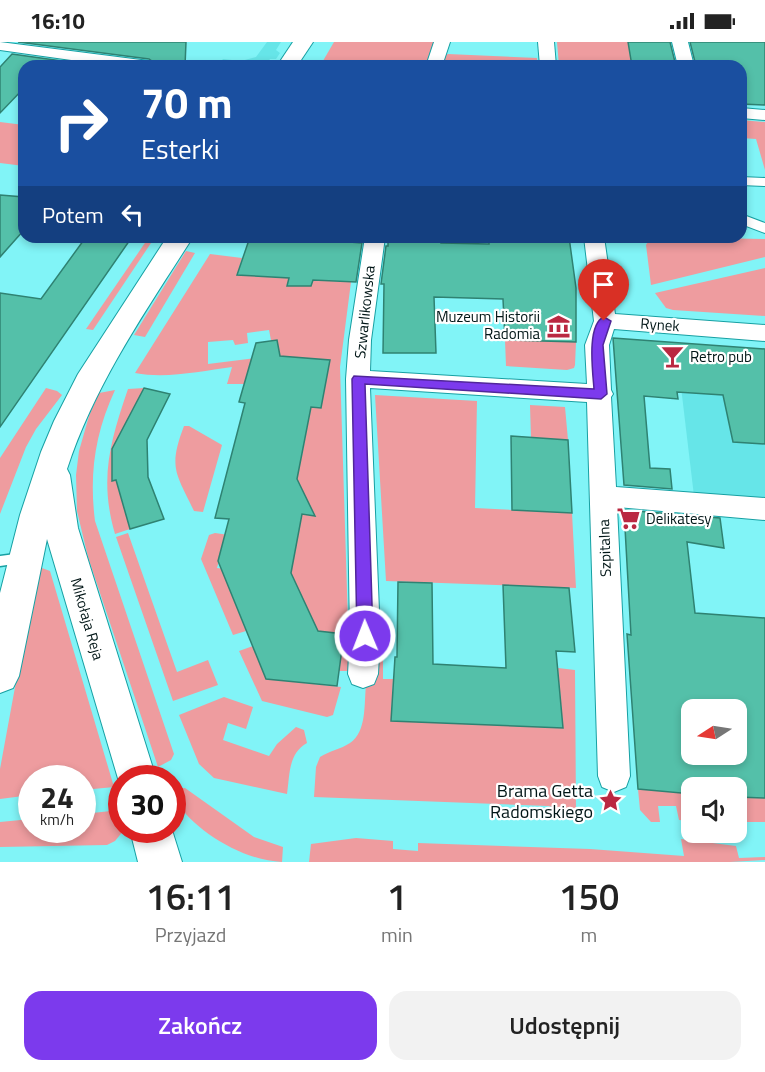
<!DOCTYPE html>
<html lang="pl">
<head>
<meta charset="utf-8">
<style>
  :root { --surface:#fff; --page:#f2f2f2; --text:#222; --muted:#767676; --accent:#7c3aed }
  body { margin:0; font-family:"Titillium Web",sans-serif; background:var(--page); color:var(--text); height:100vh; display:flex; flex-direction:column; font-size:22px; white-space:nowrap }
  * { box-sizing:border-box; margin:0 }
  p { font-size:20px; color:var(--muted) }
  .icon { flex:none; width:33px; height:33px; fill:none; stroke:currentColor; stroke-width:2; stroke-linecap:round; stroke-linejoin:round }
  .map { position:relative; height:820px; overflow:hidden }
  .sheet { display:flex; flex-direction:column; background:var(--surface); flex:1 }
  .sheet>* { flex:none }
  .guide { position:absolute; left:18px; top:18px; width:729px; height:183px; border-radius:18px; box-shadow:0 3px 9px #0003; background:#1a4fa0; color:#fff; overflow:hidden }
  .needle { width:39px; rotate:258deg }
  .controls { position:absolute; left:681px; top:657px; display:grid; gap:12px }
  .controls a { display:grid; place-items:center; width:66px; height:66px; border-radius:12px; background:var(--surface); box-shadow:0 3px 9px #0003; font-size:30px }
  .speed { position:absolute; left:18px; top:723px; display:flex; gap:12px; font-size:30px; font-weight:700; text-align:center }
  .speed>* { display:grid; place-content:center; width:78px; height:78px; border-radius:50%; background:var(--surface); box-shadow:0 3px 9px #0003; line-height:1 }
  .speed small { font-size:15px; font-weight:400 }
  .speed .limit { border:9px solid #d22; background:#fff; color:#111 }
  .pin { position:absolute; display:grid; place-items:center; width:51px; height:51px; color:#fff; margin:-62px -26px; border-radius:50% 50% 50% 0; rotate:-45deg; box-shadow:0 0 6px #0007 }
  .pin .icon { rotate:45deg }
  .me { position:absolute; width:66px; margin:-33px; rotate:359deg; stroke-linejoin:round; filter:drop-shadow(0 0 4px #0008) }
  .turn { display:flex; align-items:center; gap:21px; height:126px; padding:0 24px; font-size:27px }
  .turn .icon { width:78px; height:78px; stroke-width:2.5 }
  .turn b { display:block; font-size:42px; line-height:51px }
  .then { display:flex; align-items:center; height:57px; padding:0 24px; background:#0003; gap:12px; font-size:22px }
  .eta { display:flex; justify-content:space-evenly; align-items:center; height:102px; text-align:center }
  .eta b { font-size:36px; font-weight:600; line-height:42px }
  .primary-button { display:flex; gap:12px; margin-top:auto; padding:12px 24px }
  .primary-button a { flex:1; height:69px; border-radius:18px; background:var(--accent); color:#fff; font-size:24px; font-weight:600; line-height:69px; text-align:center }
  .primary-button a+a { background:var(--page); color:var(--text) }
  .status { display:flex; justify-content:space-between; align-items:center; height:42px; padding:0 30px; background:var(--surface); direction:ltr }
  .status svg { height:16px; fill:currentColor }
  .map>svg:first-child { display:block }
</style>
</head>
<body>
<div class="status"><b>16:10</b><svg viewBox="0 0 49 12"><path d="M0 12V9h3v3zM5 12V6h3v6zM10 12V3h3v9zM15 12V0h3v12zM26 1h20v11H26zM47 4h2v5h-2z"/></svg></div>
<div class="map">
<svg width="765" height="820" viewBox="0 0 765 820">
  <rect width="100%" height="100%" fill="#81f4f7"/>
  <g fill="#66e5e8">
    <polygon points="267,0 281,0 276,8 280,11 276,17 270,17 265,24 217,24 223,17 241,19 256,15"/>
    <polygon points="765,307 765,458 694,454 681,345"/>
  </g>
  <g fill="#ee9c9f" fill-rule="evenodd">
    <polygon points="334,0 434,0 425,24 320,24"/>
    <polygon points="557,0 628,0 632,24 559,24"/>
    <polygon points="448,12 537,16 537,24 441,24 444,14"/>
    <polygon points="741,78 765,80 765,128 756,97 741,96"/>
    <polygon points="0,80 24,83 24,124 0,121"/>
    <polygon points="149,195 155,195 93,288 86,287"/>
    <polygon points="651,195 765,197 765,215 651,243 646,203"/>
    <polygon points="186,209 195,211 145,295 134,293"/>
    <path d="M210,212L242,216L237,233L289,236L288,244H311L313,238L351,240L340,325L348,581L353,593L352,629H339L344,592L318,589L291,531L297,472L312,473L313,470L302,448L290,447L302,414L311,365H321L330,318L275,314L249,342H227L232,325C201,329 167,337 135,331ZM269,288L271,298H277L279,313L208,322V300L233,298L235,303L248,301L247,291Z"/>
    <polygon points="765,226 765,274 673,268 666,266 655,251"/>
    <polygon points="505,298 576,300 575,323 574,326 567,328 506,324"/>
    <polygon points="46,346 57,349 62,353 36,387 26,405 0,472 0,416"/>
    <path d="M144,346L118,403L113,404L112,438H117L130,487L115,492C99,437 110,400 128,347Z"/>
    <path d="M115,348C95,391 89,432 95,479L174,712L171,718L158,725L88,515L77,469L76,433L79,409L89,374L99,351Z"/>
    <polygon points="375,353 477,359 475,466 572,471 576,546 386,539"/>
    <polygon points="530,363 565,365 568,398 531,396"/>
    <path d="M184,384H189L222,403L203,470L194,469C176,431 168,426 184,384Z"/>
    <polygon points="128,491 177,630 208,618 218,643 173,659 116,495"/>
    <polygon points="215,491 229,493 224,499 217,526 232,528 228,544 246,589 233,593 201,517 209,493"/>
    <polygon points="42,526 50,529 114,745 83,748 82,736 32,736 31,753 0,757 0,727 36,531"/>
    <polygon points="253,604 267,637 341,645 333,673 327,675 262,659 239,609"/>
    <path d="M383,614V637H393L391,678L563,685L558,626L575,628L576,770L548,764L314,755L316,725L320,715C329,709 341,707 350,701C367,690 364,661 366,643H373L374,625Z"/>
    <path d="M224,655L253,665L246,687L228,681L223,698L269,714L277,702L296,685L304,688L307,701C288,712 290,732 287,752L214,736L199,722L179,673Z"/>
    <path d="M185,746L254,795L283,805L282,820C241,818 195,789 173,756V747Z"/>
    <polygon points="638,747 691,752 691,779 679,778 676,764 658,764 660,780 651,780 640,768"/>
    <polygon points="737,755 765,756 765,780 737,780"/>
    <polygon points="120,768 122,788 124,788 115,799 107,803 0,805 0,780 31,777 32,788 82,788 83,772"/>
    <polygon points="356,796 393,799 393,807 418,809 418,801 590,807 684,814 681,797 736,804 739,816 765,815 765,818 730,820 309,820 311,802"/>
  </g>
  <g fill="#54c0a9" stroke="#2f8272" stroke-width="1.5" fill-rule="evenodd">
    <polygon points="18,0 186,0 185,24 159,24 149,17"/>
    <polygon points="628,0 670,0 676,24 632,24"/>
    <polygon points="690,0 765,0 765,63 741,62 741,24 696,24"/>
    <polygon points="12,12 98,24 24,24 24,46 0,71 0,25"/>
    <polygon points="0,153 24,155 24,188 0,215"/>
    <polygon points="86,195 132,195 0,385 0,251 41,257"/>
    <polygon points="250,195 326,195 325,198 362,201 356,240 313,238 311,244 287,244 289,236 237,233"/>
    <polygon points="394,195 441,195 441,201 489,202 489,195 569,195 576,246 576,300 505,298 503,257 434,255 436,311 383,311 384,242 381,242 386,204 388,204 388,200 394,200"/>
    <polygon points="613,296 765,307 765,402 733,400 723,353 677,350 678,357 644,354 650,426 670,427 672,447 624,443"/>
    <polygon points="277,298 280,314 330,318 321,366 311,365 297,437 315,474 302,472 291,531 318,589 344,592 337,644 266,637 218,519 229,477 215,476 245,361 239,360 256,301"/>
    <polygon points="144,346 170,352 147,398 148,435 164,477 130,487 116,438 112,439 112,407"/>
    <polygon points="511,394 568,398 572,471 512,468"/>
    <path d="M624,468L720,476L724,506L687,500L695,571L765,576V756L736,755V746H692V752L638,747L627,592L631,593ZM692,668H736V712H692Z"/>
    <polygon points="398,540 432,541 433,622 506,626 503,543 569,546 575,610 556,609 563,686 391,679 395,615 397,615"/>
  </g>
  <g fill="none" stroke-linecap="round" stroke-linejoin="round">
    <defs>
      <polygon id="service" points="23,511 28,512 30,516 28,520 0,524 0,514"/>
      <g id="pedestrian">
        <polygon points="741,135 765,136 765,144 741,143"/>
        <polygon points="741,172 765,181 765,191 741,182"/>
      </g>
      <g id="minor">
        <polygon points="0,0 149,19 157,24 114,24 0,8"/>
        <polygon points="434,0 450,0 442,24 426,24"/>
        <polygon points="538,0 554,0 556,24 540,24"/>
        <polygon points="672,0 688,0 694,24 678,24"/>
        <polygon points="741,66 765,68 765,78 741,76"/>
        <polygon points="365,195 385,195 371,298 370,329 587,342 585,303 594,279 584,195 604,195 615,272 765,283 765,299 614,287 609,303 611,348 613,352 611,355 616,445 765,456 765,478 617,465 630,734 626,745 614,750 602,745 598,734 587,360 370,346 380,594 378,632 374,642 363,646 352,642 348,632 350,594 346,337 349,298"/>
      </g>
      <g id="tertiary">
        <polygon points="293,0 313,0 297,24 277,24"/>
        <path d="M167,195H193C145,270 95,342 67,427L70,433L78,486L156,736H122V750L47,497L19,634L13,646L0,651V551L20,473L41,410L54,379L78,332Z"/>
        <polygon points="130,788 172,788 182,820 138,820"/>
      </g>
    </defs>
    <use href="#service" stroke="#17a0a3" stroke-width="3"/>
    <use href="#pedestrian" stroke="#17a0a3" stroke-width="2"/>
    <use href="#minor" stroke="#17a0a3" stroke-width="2"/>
    <use href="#tertiary" stroke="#17a0a3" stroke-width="2"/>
    <use href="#service" fill="#fff" fill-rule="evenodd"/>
    <use href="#pedestrian" fill="#fff" fill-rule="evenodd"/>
    <use href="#minor" fill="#fff" fill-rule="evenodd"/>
    <use href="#tertiary" fill="#fff" fill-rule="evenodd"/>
  </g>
  <path fill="#7c3aed" stroke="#51269a" stroke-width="1.5" d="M604,275L611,279L603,303L607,352L601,357L365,342L373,594L370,599L365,601L359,599L357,594L352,337L354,334L594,347C593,332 586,282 604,275Z"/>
  <defs>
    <symbol id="museum-bare" viewBox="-9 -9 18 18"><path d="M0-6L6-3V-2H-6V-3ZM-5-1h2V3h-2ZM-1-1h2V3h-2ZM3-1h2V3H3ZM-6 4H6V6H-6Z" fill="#ba2841" stroke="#fff" stroke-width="2.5" paint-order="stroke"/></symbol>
    <symbol id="bar-bare" viewBox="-9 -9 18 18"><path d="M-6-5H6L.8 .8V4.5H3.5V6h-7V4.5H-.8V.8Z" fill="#ba2841" stroke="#fff" stroke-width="2.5" paint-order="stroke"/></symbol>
    <symbol id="supermarket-bare" viewBox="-9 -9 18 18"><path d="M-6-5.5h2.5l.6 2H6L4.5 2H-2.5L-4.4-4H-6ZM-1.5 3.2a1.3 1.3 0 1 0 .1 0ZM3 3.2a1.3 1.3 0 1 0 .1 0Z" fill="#ba2841" stroke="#fff" stroke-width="2.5" paint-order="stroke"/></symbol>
    <symbol id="sight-bare" viewBox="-9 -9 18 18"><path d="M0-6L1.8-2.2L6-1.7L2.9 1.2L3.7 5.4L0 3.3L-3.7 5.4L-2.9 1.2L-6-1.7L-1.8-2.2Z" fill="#ba2841" stroke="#fff" stroke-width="2.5" paint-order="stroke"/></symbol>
  </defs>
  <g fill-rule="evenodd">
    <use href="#museum-bare" x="542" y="268" width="33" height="33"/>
    <use href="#bar-bare" x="656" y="298" width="33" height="33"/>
    <use href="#supermarket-bare" x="612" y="460" width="33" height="33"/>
    <use href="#sight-bare" x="594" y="742" width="33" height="33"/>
  </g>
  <g text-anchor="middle" stroke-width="4.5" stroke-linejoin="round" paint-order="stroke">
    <g font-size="15" fill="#001516" stroke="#fff">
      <text transform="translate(365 270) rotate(-84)" y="5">Szwarlikowska</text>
      <text transform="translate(660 283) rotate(4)" y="5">Rynek</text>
      <text transform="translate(605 506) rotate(-92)" y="5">Szpitalna</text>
      <text transform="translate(87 577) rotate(74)" y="5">Mikołaja Reja</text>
    </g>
    <g font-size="15" fill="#001516" stroke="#fff" text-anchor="start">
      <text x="540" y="280" text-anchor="end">Muzeum Historii<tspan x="540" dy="17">Radomia</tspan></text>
      <text x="690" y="320">Retro pub</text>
      <text x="646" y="482">Delikatesy</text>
    </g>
    <g font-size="18" fill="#001516" stroke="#fff" text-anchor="end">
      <text x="593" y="755">Brama Getta<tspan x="593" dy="21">Radomskiego</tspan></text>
    </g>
  </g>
</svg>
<div class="controls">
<a><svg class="needle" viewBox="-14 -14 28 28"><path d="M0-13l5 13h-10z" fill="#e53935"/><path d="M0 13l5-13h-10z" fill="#767676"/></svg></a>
<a><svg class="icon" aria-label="sound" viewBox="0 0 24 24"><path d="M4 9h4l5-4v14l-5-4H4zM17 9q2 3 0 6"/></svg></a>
</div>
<div class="speed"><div>24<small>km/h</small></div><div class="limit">30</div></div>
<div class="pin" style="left:604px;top:279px;background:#d93025"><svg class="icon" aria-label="arrive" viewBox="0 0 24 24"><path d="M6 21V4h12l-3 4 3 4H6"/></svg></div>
<svg class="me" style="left:365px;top:594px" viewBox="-20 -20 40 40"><circle r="17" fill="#7c3aed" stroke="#fff" stroke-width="3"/><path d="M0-11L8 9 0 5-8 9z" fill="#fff"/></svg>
<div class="guide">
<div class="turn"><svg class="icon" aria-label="right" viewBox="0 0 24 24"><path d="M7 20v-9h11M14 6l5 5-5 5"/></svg><div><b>70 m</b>Esterki</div></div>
<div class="then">Potem<svg class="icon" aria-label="left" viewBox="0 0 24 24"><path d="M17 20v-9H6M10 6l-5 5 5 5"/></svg></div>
</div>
</div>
<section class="sheet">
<div class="eta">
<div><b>16:11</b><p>Przyjazd</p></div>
<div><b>1</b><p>min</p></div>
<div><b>150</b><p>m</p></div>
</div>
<div class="primary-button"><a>Zakończ</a><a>Udostępnij</a></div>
</section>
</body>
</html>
